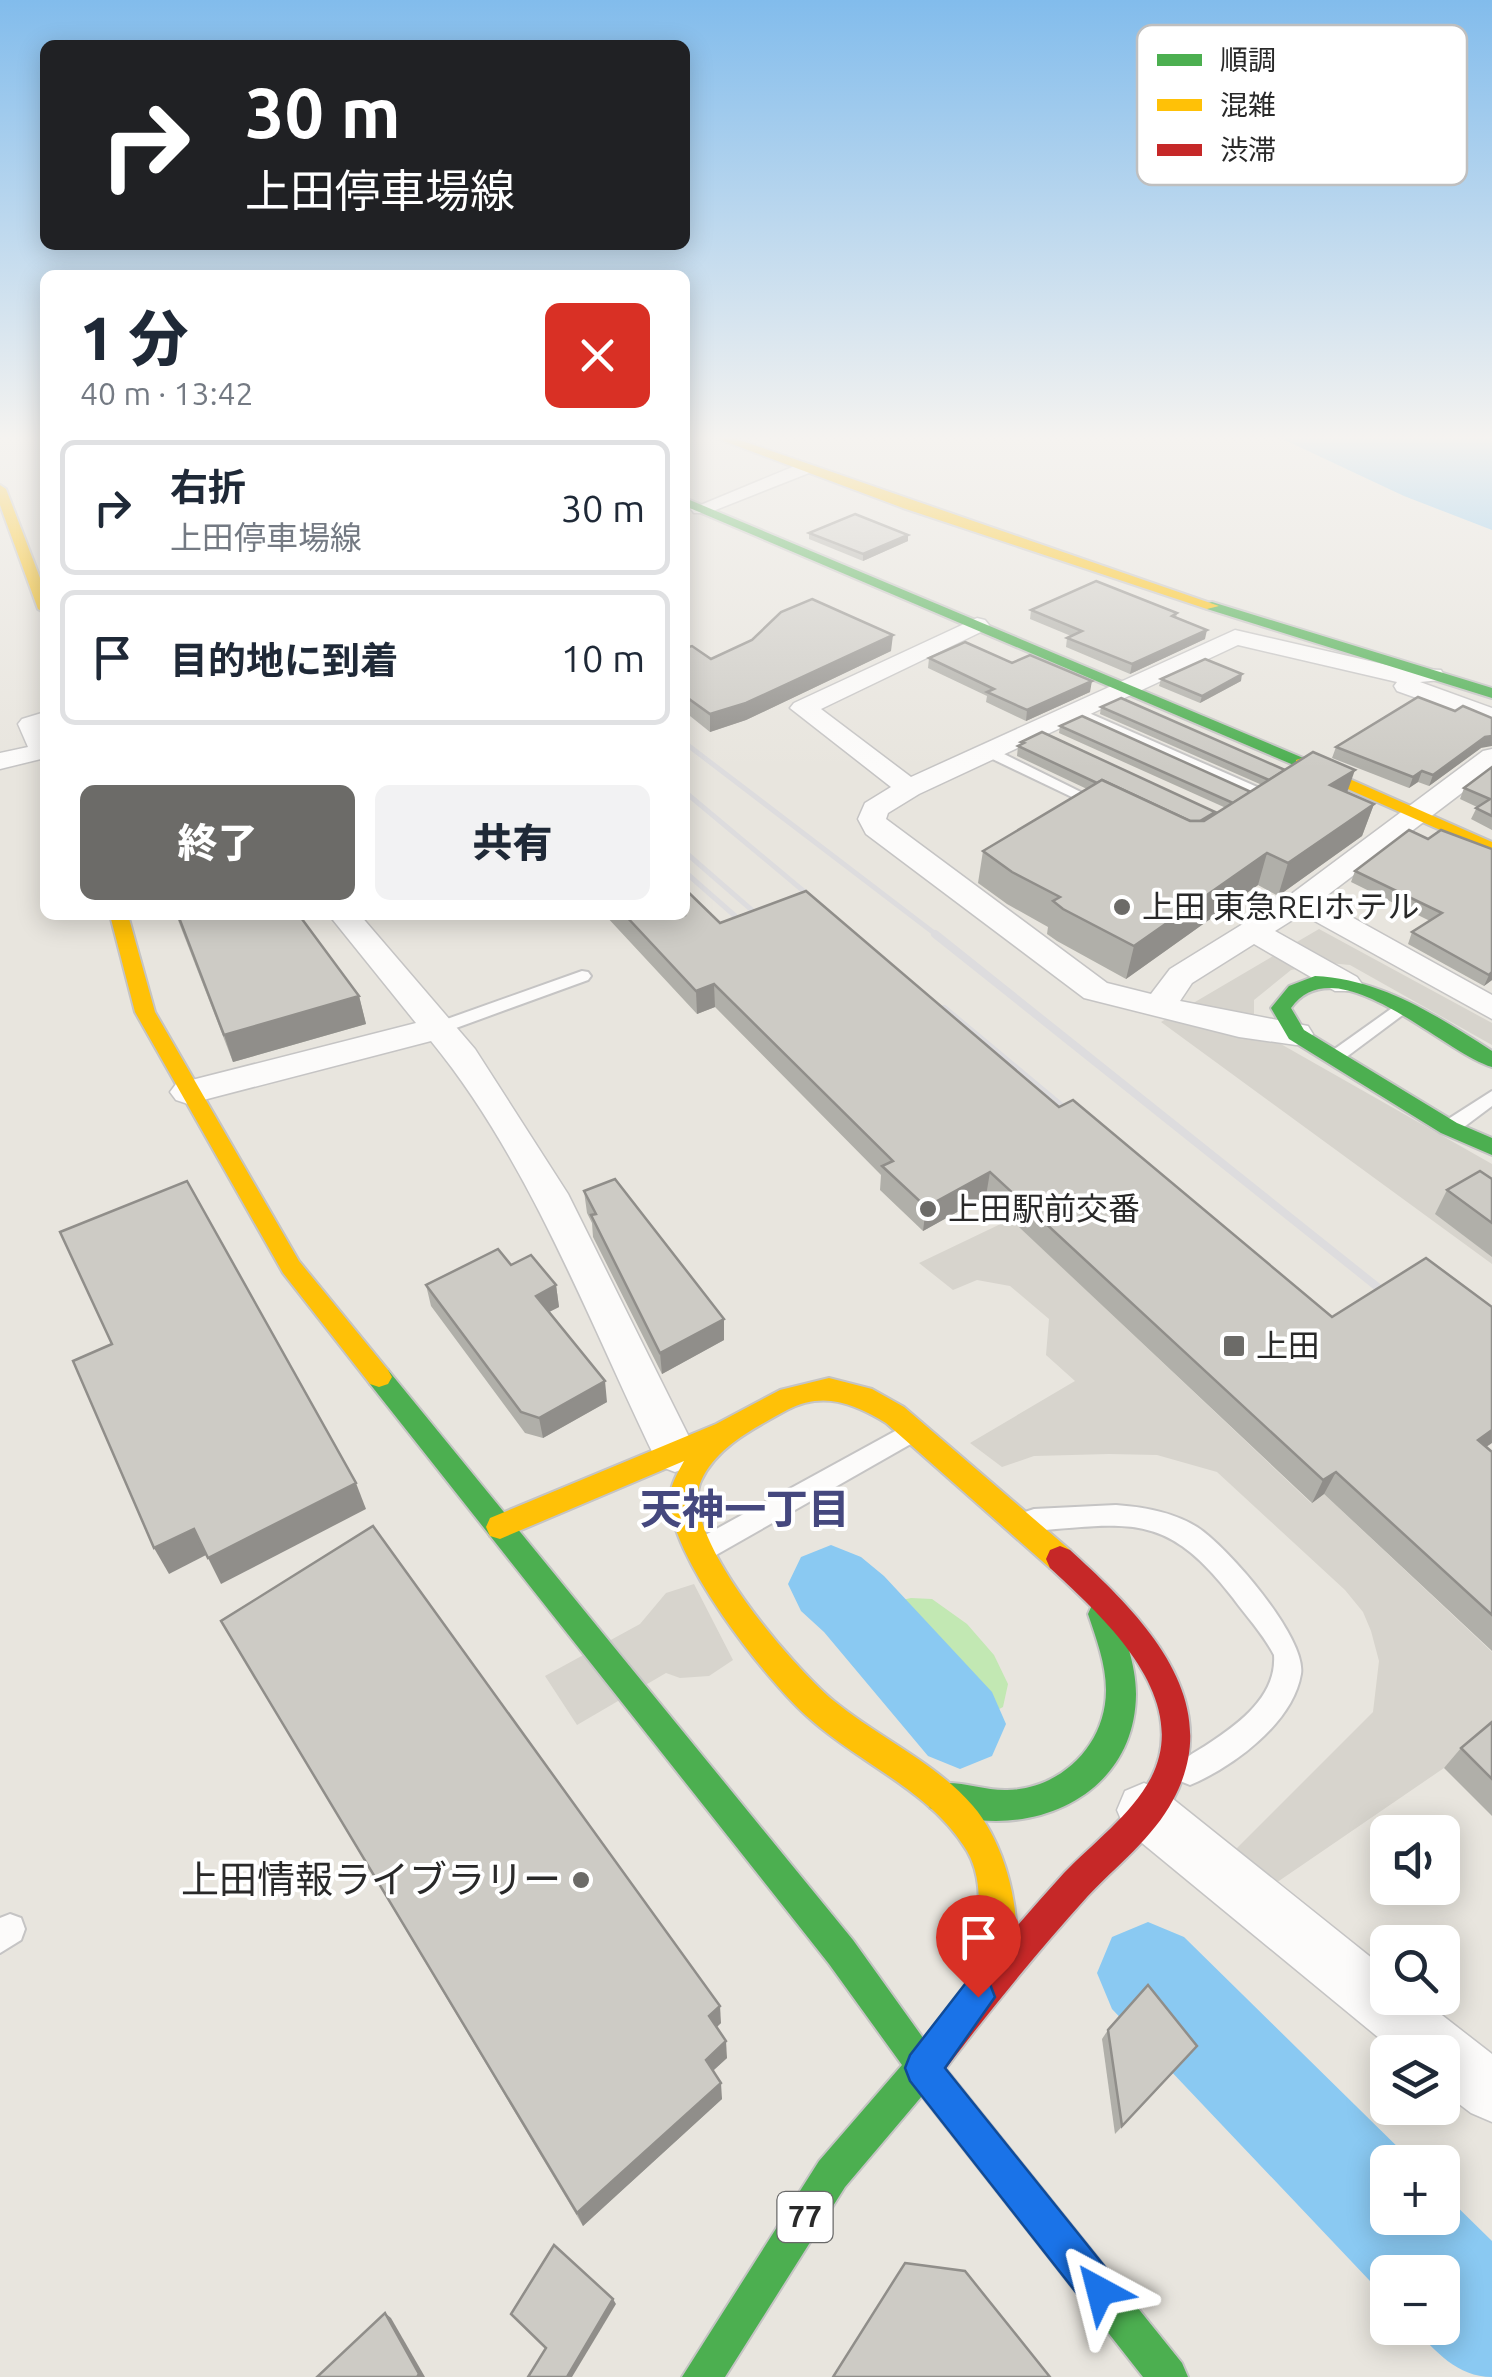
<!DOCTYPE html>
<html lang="ja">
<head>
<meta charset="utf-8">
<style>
  :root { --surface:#fff; --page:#f2f2f3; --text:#1f2937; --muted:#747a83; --line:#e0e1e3; --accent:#6c6b68 }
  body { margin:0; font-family:Ubuntu,"Noto Sans JP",sans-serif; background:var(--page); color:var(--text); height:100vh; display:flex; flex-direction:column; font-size:38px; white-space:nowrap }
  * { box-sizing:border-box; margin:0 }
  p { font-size:32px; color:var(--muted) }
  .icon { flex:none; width:55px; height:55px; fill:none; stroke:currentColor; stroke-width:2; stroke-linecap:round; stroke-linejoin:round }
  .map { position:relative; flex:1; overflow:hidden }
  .side { position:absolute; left:40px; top:270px; width:650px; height:650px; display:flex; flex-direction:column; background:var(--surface); border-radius:15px; box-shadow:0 5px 25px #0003 }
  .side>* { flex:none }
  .guide { position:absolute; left:40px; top:40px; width:650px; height:210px; border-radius:15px; box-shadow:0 5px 25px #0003; background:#202124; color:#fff; overflow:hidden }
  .fabs { position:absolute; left:1370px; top:1815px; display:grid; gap:20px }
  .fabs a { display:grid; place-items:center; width:90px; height:90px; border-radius:15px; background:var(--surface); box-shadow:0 5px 25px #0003; font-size:50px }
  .pin { position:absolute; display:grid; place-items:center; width:85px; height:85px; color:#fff; margin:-102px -42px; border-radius:50% 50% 50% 0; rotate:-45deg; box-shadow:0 0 10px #0007 }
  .pin .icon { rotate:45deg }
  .me { position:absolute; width:110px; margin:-55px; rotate:322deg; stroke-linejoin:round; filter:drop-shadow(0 0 8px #0008) }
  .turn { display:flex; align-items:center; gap:35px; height:210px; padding:0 40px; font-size:45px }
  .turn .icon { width:130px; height:130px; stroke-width:2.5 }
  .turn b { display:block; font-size:70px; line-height:85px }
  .round { display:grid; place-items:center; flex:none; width:105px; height:105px; border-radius:15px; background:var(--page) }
  .overview { display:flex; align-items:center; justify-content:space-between; height:170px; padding:0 40px }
  h1 { font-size:60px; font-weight:800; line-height:75px }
  .cta { display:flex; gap:20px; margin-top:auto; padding:20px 40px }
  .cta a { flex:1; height:115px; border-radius:15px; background:var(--accent); color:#fff; font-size:40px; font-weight:800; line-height:115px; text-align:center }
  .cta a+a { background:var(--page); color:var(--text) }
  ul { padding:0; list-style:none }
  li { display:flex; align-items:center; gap:30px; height:135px; margin:0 20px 15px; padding:0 20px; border:5px solid var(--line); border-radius:15px }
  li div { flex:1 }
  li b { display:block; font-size:38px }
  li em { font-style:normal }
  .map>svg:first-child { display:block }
</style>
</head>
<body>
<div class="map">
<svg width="1492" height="2377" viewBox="0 0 1492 2377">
  <rect width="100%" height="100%" fill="#e8e5de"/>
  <polygon fill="#c2e8b3" points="911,1598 932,1599 967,1624 994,1655 1008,1684 1003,1707 972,1723 926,1724 888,1700 852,1665 841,1627 870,1607"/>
  <g fill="#d7d4cd">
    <polygon points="1319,929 1492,1023 1492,1045 1350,965 1329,963 1291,970 1254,1000 1254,1017 1272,1039 1492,1164 1492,1264 1161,1022"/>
    <polygon points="1011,1219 1311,1503 1324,1494 1492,1652 1492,1728 1444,1768 1273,1885 1234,1851 1373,1712 1379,1661 1371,1631 1363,1612 1345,1590 1217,1472 1157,1455 1109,1454 1034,1456 1002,1467 970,1443 1075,1381 1046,1355 1049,1319 1010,1286 977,1280 953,1290 919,1263"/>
    <polygon points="694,1584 733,1660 709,1676 680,1678 666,1673 577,1725 545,1676 640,1624 666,1593"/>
  </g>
  <polygon fill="#8ac9f2" points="1274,435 1492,435 1492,530 1404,496"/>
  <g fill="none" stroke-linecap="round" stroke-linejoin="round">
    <g fill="#8ac9f2" fill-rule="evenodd">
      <polygon points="831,1545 861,1557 884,1576 992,1692 1006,1724 992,1756 960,1769 928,1756 824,1632 801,1611 788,1584 801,1557"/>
      <path d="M1148,1922L1184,1937L1413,2162H1388V2218H1442V2192L1492,2241V2377C1457,2377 1436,2351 1413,2328H1442V2272H1388V2300L1112,2009L1097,1973L1112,1937Z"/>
    </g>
    <defs>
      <g id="lane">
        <polygon points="1073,706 1273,794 1275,797 1273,800 1263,800 1068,713 1066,710"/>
        <polygon points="982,748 992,748 1109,806 1102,810 1097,809 982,754"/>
        <polygon points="582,971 588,972 591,976 588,980 445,1032 433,1032 430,1028 433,1024"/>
        <polygon points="1402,1001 1411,1007 1408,1011 1341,1061 1329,1061 1326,1057 1329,1053"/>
        <polygon points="1492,1091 1492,1106 1456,1133 1442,1133 1439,1128 1442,1123"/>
        <polygon points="908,1424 916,1427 920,1434 916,1441 716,1555 707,1558 698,1555 695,1547 698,1539"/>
        <path d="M1116,1505C1144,1507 1173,1512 1197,1527C1227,1546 1307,1638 1301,1674C1293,1723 1233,1767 1190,1785L1180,1781L1176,1771C1182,1758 1194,1753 1205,1746C1237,1725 1277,1697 1274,1655C1263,1634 1247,1617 1233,1598C1167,1513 1133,1523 1034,1531L1025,1528L1022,1520L1025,1512L1034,1509Z"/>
        <polygon points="10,1914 21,1918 25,1929 21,1940 0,1953 0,1918"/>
      </g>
      <g id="street">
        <polygon points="802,463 809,465 809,473 708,513 694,513 691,509"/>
        <polygon points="977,618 985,620 989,625 985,630 821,709 911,777 1235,630 1400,668 1441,670 1444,675 1441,680 1420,682 1492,708 1492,725 1397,691 1394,686 1397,682 1238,645 919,794 888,813 886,819 1107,983 1151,994 1170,969 1290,895 1483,751 1492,749 1492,770 1321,900 1492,995 1492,1019 1302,914 1275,931 1357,977 1362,984 1357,991 1335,991 1254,944 1192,983 1180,1001 1308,1026 1313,1034 1308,1042 1296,1045 1239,1037 1084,998 866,834 858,819 865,803 891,787 790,708 794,703"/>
        <polygon points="45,712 45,758 0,769 0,753 28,747 18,724 22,719"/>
        <path d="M329,915H360L475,1049L568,1194L697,1453L691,1466L675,1472L659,1466C590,1325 531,1163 431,1041L188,1104L176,1100L170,1092L176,1084L416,1023Z"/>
        <polygon points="1144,1783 1163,1791 1388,1971 1388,1998 1420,1998 1492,2054 1492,2122 1471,2113 1442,2091 1442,2052 1396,2052 1125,1829 1117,1810 1125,1791"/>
      </g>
      <g id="fast">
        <polygon points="685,498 1308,760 1310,763 1296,766 685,506"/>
        <polygon points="1212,602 1492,688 1492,698 1207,609 1207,603"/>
        <path d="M1315,976C1381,979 1438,1016 1492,1051V1067C1443,1053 1337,944 1291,1008L1304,1030L1457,1123L1492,1138V1155L1441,1133L1289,1039L1271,1008L1289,986Z"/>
        <polygon points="379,1367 388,1370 853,1940 941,2063 1182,2363 1188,2377 1143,2377 922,2096 845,2187 725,2377 682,2377 819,2161 902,2065 829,1964 370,1384 366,1377 370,1370"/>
        <path d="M1102,1601L1112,1605C1124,1632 1136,1664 1136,1694C1135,1802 1019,1845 930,1808L925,1797L930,1786C952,1777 982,1791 1007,1790C1061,1789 1106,1745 1106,1690C1106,1664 1096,1638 1088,1614L1092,1605Z"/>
      </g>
      <g id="slow">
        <polygon points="708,435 725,435 1219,606 1207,609 903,508"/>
        <polygon points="0,485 6,489 45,591 45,613 38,609 0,505"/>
        <polygon points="1302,758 1492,842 1492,853 1296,766 1296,760"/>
        <polygon points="110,915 128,915 155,1012 299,1261 388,1370 392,1377 388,1384 379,1387 370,1384 283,1273 135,1012"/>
        <path d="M829,1378L872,1389L904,1407L1070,1550L1074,1559L1070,1568L1060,1572L1050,1568L886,1423C853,1403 823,1391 787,1410C755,1428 717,1446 701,1481C677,1534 795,1669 834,1701C879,1738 935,1762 973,1806C1009,1847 1029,1934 1008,1985L996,1990L984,1985C967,1945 992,1894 967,1851C931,1791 860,1764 810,1719C767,1682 666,1553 670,1496C671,1484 678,1472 684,1461L500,1539L490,1536L486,1527L490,1518L716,1424L780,1390Z"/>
      </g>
      <path id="jam" d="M1060,1546L1070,1550C1140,1614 1228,1699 1173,1800C1153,1838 1116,1866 1087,1897C1035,1955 985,2016 938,2079L925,2084L912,2079L907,2066L912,2053C961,1992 1011,1931 1064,1873C1093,1843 1131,1815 1151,1778C1193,1697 1103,1617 1050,1568L1046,1559L1050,1550Z"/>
    </defs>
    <use href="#lane" stroke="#c5c4c4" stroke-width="4"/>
    <use href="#street" stroke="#c5c4c4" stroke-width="3"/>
    <use href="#fast" stroke="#c5c4c4" stroke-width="4"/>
    <use href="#slow" stroke="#c5c4c4" stroke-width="4"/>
    <use href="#jam" stroke="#c5c4c4" stroke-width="4"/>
    <use href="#lane" fill="#fcfbfa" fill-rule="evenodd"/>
    <use href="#street" fill="#fcfbfa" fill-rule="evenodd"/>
    <use href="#fast" fill="#4caf50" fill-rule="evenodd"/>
    <use href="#slow" fill="#ffc107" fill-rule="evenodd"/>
    <use href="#jam" fill="#c62828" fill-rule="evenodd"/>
    <g stroke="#dddcde" stroke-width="5">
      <polyline points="685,743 938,936"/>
      <polyline points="685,792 825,909"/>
      <polyline points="685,852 776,931"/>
      <polyline points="685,872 758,936"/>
    </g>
    <g stroke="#dddcde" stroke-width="8">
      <polyline points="756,934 759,937"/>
      <polyline points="935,934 1395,1301"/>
      <polyline points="944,1009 1082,1124"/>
    </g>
    <polyline stroke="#dddcde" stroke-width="9" points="1392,1298 1401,1305"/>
  </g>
  <g fill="#b0afa9">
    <polygon points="809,533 908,541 863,561 809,539"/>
    <polygon points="1031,610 1177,613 1176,618 1205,639 1130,674 1066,647 1067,638 1071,636 1030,619"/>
    <polygon points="685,648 711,659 891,651 746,720 710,732 685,712"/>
    <polygon points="929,658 1012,663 1090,692 1026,721 986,702 987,696 928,668"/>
    <polygon points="1161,679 1241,681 1200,703 1159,686"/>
    <polygon points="1101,707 1285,770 1347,793 1374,804 1362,836 1278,896 1258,885 1126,979 1057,941 1047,934 1048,927 1007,904 978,883 983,851 1087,789 1017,756 1018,746 1021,745 1021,742 1215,812 1214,815 1226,808 1059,733 1060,726 1251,792 1262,785 1100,714"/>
    <polygon points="1336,747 1481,748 1429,786 1418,782 1409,788 1332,758"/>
    <polygon points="1492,767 1492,830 1471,819 1477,807 1460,799 1464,788"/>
    <polygon points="1428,839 1492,980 1484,986 1408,944 1412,932 1430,921 1351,882 1355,871"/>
    <polygon points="176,915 299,915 359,996 366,1024 233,1062"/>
    <polygon points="605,915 685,915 720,923 1059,1107 1492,1452 1492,1651 1324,1494 1312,1503 986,1196 923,1231 880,1190 881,1175 715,1007 697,1014"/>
    <polygon points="1492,1179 1492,1257 1435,1214 1447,1190"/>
    <polygon points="584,1191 724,1340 662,1374 593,1237 592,1223 587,1213"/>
    <polygon points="511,1265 556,1285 559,1307 549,1312 607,1402 543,1438 525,1433 431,1306 426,1285"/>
    <polygon points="221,1621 721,2023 716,2027 727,2058 713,2071 722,2099 583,2226"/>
    <polygon points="1492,1722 1492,1816 1444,1768 1461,1748"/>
    <polygon points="1108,2030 1190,2055 1115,2134 1102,2039"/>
  </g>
  <g fill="#908e8a">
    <polygon points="908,535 908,541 863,561 863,554"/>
    <polygon points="1207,630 1205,639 1130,674 1132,664"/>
    <polygon points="893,635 891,651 746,720 710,732 710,714"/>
    <polygon points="1242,674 1241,681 1200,703 1202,696"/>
    <polygon points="1092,681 1090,692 1026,721 1027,710"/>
    <polygon points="1492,736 1492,746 1481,748 1429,786 1433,775 1485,737"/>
    <polygon points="1355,770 1344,801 1330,785"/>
    <polygon points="1422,771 1418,782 1409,788 1413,777"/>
    <polygon points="1374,804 1362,836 1278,896 1288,863"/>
    <polygon points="1267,853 1258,885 1126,979 1134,946"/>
    <polygon points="1492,972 1492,980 1484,986 1489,975"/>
    <polygon points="714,984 715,1007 697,1014 696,991"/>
    <polygon points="359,996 366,1024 233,1062 224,1035"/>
    <polygon points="990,1172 986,1196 923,1231 926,1207"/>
    <polygon points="556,1285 559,1307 539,1317 536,1296"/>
    <polygon points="724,1319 724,1340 662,1374 660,1353"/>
    <polygon points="605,1381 607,1402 543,1438 539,1418"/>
    <polygon points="1492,1430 1492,1443 1463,1463 1478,1440"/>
    <polygon points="1336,1472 1324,1494 1312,1503 1323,1480"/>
    <polygon points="356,1483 366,1509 221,1584 208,1558"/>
    <polygon points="194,1529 208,1554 169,1574 154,1548"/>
    <polygon points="720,2006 721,2023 710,2034 709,2016"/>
    <polygon points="726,2041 727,2058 707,2076 706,2060"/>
    <polygon points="721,2083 722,2099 583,2226 577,2213"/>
    <polygon points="613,2299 616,2304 572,2377 567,2377"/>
    <polygon points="385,2313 391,2318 425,2377 417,2377"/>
  </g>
  <g fill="#cdcbc5" stroke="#908e8a" stroke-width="2.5">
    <polygon points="855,514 908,535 863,554 809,533"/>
    <polygon points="1096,581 1177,613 1172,616 1207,630 1132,664 1067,638 1082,631 1031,610"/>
    <polygon points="812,599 893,635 746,703 710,714 685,696 685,648 692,646 711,659 752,640 781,612"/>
    <polygon points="965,642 1012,663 1030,655 1092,681 1027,710 987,692 994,689 929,658"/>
    <polygon points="1205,659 1242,674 1202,696 1161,679"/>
    <polygon points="1418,697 1455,711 1463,706 1492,718 1492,736 1485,737 1433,775 1422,771 1413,777 1336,747"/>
    <polygon points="1121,698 1285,770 1269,780 1101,707"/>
    <polygon points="1082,716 1251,792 1233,803 1060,726"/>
    <polygon points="1042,732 1215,812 1200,821 1190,821 1102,780 1097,783 1018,746 1024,743 1021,742"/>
    <polygon points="1313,752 1355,770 1330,785 1374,804 1288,863 1267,853 1134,946 1063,909 1053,901 1060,897 1012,872 983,851 1102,780 1190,821 1204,821"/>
    <polygon points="1492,767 1492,816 1476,808 1490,799 1464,788"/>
    <polygon points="1409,830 1428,839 1441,830 1492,849 1492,972 1489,975 1412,932 1442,913 1355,871"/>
    <polygon points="685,889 720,923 806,891 1059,1107 1073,1100 1332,1317 1426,1258 1492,1307 1492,1430 1478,1440 1492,1452 1492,1615 1336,1472 1323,1480 990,1172 926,1207 882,1166 893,1161 714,984 696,991 625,915 685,915"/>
    <polygon points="178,915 299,915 359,996 224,1035"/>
    <polygon points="1480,1171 1492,1179 1492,1223 1447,1190"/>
    <polygon points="615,1179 724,1319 660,1353 591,1215 596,1214 584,1191"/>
    <polygon points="187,1181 356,1483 208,1558 194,1529 154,1548 73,1361 112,1344 60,1232"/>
    <polygon points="498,1249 511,1265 531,1255 556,1285 536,1296 605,1381 539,1418 521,1412 426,1285"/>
    <polygon points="373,1526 720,2006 709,2016 726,2041 706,2060 721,2083 577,2213 221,1621"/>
    <polygon points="1492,1722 1492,1779 1461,1748"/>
    <polygon points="1148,1985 1197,2046 1122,2126 1108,2030"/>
    <polygon points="554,2245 613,2299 567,2377 528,2377 546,2348 511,2314"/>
    <polygon points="905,2263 965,2271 1050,2377 833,2377"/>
    <polygon points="385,2313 419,2374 417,2377 317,2377"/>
  </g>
  <linearGradient id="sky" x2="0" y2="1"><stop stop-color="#82bcec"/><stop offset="0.57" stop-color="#f5f3f0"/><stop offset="1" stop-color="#f5f3f0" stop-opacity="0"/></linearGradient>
  <rect width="1492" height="768" fill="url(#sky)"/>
  <polygon fill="#1a73e8" stroke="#114b97" stroke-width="2.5" points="978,1979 990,1984 995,1997 945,2068 1113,2277 1119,2291 1113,2305 1100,2310 1086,2305 910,2081 905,2068 910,2055 965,1984"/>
  <g fill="#6c6b68" stroke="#fff" stroke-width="4">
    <circle cx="1122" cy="907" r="10"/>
    <circle cx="928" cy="1209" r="10"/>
    <rect x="1222" y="1334" width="24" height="24" rx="5"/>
    <circle cx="581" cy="1880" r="10"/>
  </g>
  <g text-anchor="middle" stroke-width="8" stroke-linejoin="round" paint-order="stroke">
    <rect fill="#fff" stroke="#696969" stroke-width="2.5" x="777.5" y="2192" width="55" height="50" rx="8"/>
    <g font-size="30" font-weight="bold" fill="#292929">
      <text x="805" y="2227">77</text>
    </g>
    <g font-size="32" fill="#292929" stroke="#fff" text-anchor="start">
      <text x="1142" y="918">上田 東急REIホテル</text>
      <text x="948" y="1220">上田駅前交番</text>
      <text x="1256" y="1357">上田</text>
    </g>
    <g font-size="38" fill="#292929" stroke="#fff" text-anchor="end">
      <text x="561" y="1893">上田情報ライブラリー</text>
    </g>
    <g font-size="42" font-weight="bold" fill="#45487e" stroke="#fff">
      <text x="745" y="1524">天神一丁目</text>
    </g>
  </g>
  <rect x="1137" y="25" width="330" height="160" rx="15" fill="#fff" stroke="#bfbfbf" stroke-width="2.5"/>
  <rect x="1157" y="54" width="45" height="12" fill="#4caf50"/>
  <rect x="1157" y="99" width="45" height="12" fill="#ffc107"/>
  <rect x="1157" y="144" width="45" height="12" fill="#c62828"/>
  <g font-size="28" fill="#292929">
    <text x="1220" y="70">順調</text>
    <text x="1220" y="115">混雑</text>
    <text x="1220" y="160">渋滞</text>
  </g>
</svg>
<div class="fabs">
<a><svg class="icon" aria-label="sound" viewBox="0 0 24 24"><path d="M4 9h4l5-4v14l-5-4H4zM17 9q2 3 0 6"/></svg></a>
<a><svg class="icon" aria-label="search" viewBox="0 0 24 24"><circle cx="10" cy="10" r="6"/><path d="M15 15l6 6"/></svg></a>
<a><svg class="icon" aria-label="layers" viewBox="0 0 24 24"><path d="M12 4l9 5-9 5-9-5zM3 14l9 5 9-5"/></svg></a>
<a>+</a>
<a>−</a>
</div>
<div class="pin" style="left:978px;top:1997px;background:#d93025"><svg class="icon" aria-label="arrive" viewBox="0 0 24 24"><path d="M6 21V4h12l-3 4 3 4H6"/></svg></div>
<svg class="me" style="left:1100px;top:2291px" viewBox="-20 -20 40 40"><path d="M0-17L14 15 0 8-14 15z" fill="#1a73e8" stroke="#fff" stroke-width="4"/></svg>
<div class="guide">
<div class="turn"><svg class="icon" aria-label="right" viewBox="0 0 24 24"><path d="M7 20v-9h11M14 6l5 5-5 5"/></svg><div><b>30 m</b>上田停車場線</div></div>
</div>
<section class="side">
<div class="overview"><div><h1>1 分</h1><p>40 m · 13:42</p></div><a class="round" style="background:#d93025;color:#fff"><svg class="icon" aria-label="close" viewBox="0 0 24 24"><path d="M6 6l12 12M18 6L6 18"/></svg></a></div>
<ul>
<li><svg class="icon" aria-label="right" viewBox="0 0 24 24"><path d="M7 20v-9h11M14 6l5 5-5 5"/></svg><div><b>右折</b><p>上田停車場線</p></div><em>30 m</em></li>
<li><svg class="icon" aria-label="arrive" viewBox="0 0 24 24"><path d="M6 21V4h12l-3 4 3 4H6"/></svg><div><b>目的地に到着</b></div><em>10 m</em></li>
</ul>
<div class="cta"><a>終了</a><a>共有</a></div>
</section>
</div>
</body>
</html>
